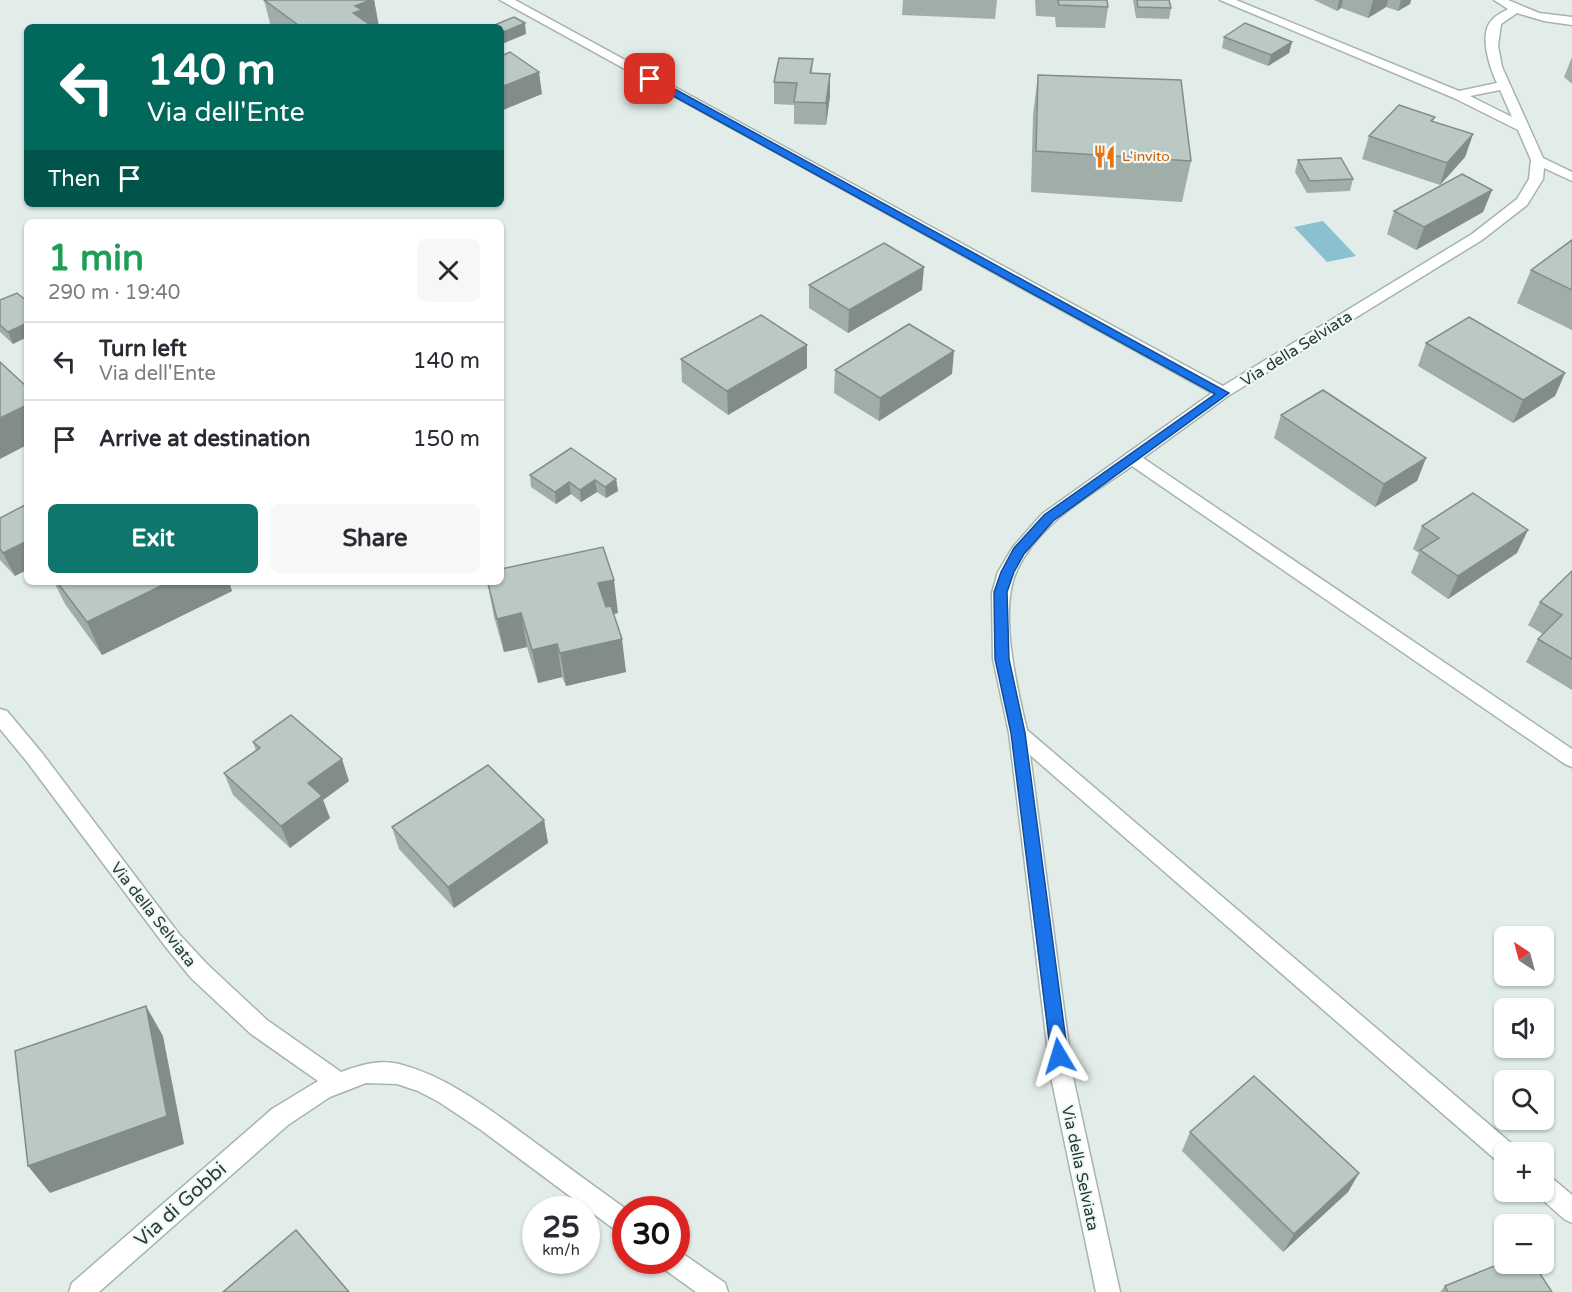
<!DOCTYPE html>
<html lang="en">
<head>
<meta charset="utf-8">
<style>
  :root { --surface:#fff; --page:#f7f7f7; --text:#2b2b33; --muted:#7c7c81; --line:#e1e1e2; --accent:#0f766e }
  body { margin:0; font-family:"Varela Round",sans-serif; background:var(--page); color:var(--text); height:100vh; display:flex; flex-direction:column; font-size:22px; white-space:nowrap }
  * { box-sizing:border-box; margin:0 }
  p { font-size:20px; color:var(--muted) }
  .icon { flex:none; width:33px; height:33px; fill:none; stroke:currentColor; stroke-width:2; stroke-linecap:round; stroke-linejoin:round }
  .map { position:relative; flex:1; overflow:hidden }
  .side { position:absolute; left:24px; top:219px; width:480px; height:366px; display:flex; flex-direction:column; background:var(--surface); border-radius:9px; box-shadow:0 2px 4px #0004 }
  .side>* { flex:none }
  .hud { position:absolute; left:24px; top:24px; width:480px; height:183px; border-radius:9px; box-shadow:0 2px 4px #0004; background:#00695c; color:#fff; overflow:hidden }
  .needle { width:39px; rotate:324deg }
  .fabs { position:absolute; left:1494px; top:926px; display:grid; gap:12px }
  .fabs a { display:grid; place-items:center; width:60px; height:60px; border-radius:9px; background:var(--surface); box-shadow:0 2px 4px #0004; font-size:30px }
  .speed { position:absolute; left:522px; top:1196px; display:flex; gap:12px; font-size:30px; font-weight:700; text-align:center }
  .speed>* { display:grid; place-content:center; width:78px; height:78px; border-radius:50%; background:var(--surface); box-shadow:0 2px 4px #0004; line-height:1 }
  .speed small { font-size:15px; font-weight:400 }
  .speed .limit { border:9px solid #d22; background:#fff; color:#111 }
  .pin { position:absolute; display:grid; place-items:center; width:51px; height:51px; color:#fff; margin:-26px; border-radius:12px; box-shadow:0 3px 9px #0006 }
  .me { position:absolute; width:66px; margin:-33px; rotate:353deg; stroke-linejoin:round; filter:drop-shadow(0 0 4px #0008) }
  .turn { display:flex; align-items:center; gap:21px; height:126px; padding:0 24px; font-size:27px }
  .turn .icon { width:78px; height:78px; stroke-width:2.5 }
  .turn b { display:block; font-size:42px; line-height:51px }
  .then { display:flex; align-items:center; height:57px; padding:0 24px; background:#0003; gap:12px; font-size:22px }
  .round { display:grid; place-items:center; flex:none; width:63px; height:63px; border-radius:9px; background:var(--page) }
  .headline { display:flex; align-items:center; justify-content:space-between; height:102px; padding:0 24px }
  h1 { font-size:36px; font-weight:700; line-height:45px; color:#1e9e55 }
  .primary-button { display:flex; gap:12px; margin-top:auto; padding:12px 24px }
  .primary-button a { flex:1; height:69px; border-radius:9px; background:var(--accent); color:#fff; font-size:24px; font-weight:700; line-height:69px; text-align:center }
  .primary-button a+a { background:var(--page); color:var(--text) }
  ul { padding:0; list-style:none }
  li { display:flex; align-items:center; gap:18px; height:78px; padding:0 24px; border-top:2px solid var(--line) }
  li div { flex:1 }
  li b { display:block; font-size:22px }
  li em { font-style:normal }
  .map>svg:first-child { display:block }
</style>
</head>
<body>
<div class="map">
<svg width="1572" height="1292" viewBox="0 0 1572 1292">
  <rect width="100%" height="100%" fill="#e2ece8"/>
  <polygon fill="#8ac0d0" points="1323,221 1356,256 1327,262 1294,227"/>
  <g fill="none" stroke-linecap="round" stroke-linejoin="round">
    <defs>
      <g id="minor">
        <path d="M500,0H515L1223,386L1472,234L1517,199L1529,179L1531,160L1518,130L1454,98L1220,0H1236L1459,91L1497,83C1490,68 1478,34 1492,20C1496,15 1503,12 1508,9L1494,0H1508L1539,13L1572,17V25L1544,21L1517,13L1501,24L1498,46L1502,67L1543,158L1572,172V181L1544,168L1543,179L1527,205L1482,240L1228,396L1143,458L1572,749V767L1565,764L1132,466C1107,484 1075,502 1053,523C1039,536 1025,553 1017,570C998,610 1017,688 1027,730L1512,1144L1516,1152H1504V1163L1496,1160L1030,755L1073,1077L1120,1292H1096L1051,1077L1009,733L993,659L992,593L998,572L1013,547L1042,514L1212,393ZM1500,90L1512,117L1470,96Z"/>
        <path d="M0,709L7,711L42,753L179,934L207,964L267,1020L341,1072C360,1065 379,1059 399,1064C449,1077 492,1111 533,1141C564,1164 595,1187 626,1209V1235L618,1232L481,1130L439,1102L418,1091L397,1084L366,1083L330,1097L288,1125L99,1292H69L72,1283L272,1109L318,1081L251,1034L191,978L165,946L28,763L0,729Z"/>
        <polygon points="1544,1175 1552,1178 1572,1195 1572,1223 1564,1219 1536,1194 1534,1191 1544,1191"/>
        <polygon points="676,1249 725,1283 728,1292 696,1292 664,1269 661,1260 676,1260"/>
      </g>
    </defs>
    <use href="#minor" stroke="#a5b4af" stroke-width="3"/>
    <use href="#minor" fill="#fff" fill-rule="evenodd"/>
  </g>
  <g fill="#a0ada9">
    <polygon points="264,0 374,0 379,27 271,27"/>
    <polygon points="903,0 997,0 995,19 902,15"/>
    <polygon points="1035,0 1107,0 1108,7 1105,28 1056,27 1055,17 1036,16"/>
    <polygon points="1133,0 1169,0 1171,8 1169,19 1136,18"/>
    <polygon points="1314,0 1411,0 1410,4 1398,11 1386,7 1368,18 1341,8 1337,11"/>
    <polygon points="1224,37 1292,42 1289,53 1268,66 1222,48"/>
    <polygon points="1572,57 1572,84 1564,77"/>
    <polygon points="813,59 812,73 830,96 826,125 794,124 794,105 774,104 774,82"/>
    <polygon points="1038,75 1191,161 1182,202 1031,192 1033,115"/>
    <polygon points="1435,117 1433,121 1473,134 1465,157 1440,185 1362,159 1369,136"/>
    <polygon points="1298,160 1353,179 1350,191 1307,193 1295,172"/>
    <polygon points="1492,190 1483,212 1416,250 1387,234 1394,211"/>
    <polygon points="1572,240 1572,330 1517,303 1531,270"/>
    <polygon points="809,285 922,290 848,333 809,308"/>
    <polygon points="0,300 27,301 27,337 13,344 0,332"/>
    <polygon points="1426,343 1565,373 1555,396 1513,423 1418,366"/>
    <polygon points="681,359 807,368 728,415 682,382"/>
    <polygon points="835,370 952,374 879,421 834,393"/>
    <polygon points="1281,415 1426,458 1417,481 1375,507 1274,438"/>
    <polygon points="530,475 616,479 618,491 606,498 597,492 581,502 571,494 556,504 531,487"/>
    <polygon points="0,518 15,576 0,560"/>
    <polygon points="1422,526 1517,553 1448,599 1411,573 1419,553 1413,549"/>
    <polygon points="1572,571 1572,690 1526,662 1538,639 1543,634 1528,625 1540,602"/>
    <polygon points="54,582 229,582 232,591 102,655 65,604"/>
    <polygon points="488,584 618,613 614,614 626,672 566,686 562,677 538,683 527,647 504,652 494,617"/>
    <polygon points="253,742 349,781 323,800 330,818 290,848 233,795 224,773 256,751"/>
    <polygon points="544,820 548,843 454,908 399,849 392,827"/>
    <polygon points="1190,1132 1359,1173 1348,1192 1283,1252 1182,1151"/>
    <polygon points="1445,1286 1552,1292 1440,1292"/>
  </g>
  <g fill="#828d89">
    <polygon points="371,0 374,0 379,27 356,27 353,13 355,6"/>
    <polygon points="1339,0 1343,0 1341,8 1337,11"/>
    <polygon points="1373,0 1388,0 1386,7 1368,18"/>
    <polygon points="1401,0 1411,0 1410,4 1398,11"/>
    <polygon points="525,23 526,34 502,44 501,33"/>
    <polygon points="1292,42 1289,53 1268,66 1271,55"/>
    <polygon points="539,72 542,94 501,111 501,87"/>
    <polygon points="830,74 830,96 826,125 826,103"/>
    <polygon points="1473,134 1465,157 1440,185 1447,163"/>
    <polygon points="1492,190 1483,212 1416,250 1424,227"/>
    <polygon points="924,267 922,290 848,333 849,310"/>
    <polygon points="27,323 27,337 13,344 8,332"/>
    <polygon points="807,345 807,368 728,415 727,391"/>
    <polygon points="954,351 952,374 879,421 880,398"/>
    <polygon points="1565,373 1555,396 1513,423 1523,400"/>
    <polygon points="27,405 27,445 0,459 0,418"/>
    <polygon points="1426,458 1417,481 1375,507 1384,484"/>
    <polygon points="616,479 618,491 606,498 605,487"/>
    <polygon points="595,480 597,492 581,502 580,490"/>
    <polygon points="569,482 571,494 556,504 555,492"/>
    <polygon points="1528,530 1517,553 1448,599 1458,576"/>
    <polygon points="27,541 27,570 15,576 3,553"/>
    <polygon points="614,580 618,613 602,616 598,583"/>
    <polygon points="169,582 229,582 232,591 102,655 87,622"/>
    <polygon points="521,613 527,647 504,652 497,619"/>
    <polygon points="622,639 626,672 566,686 560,653"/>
    <polygon points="557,644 562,677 538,683 532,650"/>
    <polygon points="342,759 349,781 323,800 330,818 290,848 281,826 308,783"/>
    <polygon points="544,820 548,843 454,908 448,887"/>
    <polygon points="146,1006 163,1036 184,1144 50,1193 28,1166"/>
    <polygon points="1359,1173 1348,1192 1283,1252 1294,1234"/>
  </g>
  <g fill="#bac9c4" stroke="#828d89" stroke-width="1.5">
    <polygon points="264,0 371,0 355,6 362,10 353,13 373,27 301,27"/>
    <polygon points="1058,0 1107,0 1108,7 1059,5"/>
    <polygon points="1137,0 1169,0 1171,8 1138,7"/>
    <polygon points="514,17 525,23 501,33 501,27 490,27"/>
    <polygon points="1245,23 1292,42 1271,55 1224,37"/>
    <polygon points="510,52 539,72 501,87 501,56"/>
    <polygon points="779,58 813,59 810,73 830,74 826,103 794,102 797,83 774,82"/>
    <polygon points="1038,75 1181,80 1191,161 1036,151"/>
    <polygon points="1399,105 1435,117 1431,121 1473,134 1447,163 1369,136"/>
    <polygon points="1341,158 1353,179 1310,181 1298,160"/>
    <polygon points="1462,174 1492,190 1424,227 1394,211"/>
    <polygon points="1572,240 1572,290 1531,270"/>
    <polygon points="884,243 924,267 849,310 809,285"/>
    <polygon points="17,293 27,301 27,323 8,332 0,325 0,300"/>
    <polygon points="761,315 807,345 727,391 681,359"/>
    <polygon points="1469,317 1565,373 1523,400 1426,343"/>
    <polygon points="909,324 954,351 880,398 835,370"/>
    <polygon points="0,362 27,387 27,405 0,418"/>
    <polygon points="1323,390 1426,458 1384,484 1281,415"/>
    <polygon points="571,448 616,479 605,487 595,480 580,490 569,482 555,492 530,475"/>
    <polygon points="1473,493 1528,530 1458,576 1420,550 1439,538 1422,526"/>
    <polygon points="27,504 27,541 3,553 0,549 0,518"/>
    <polygon points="603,547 614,580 598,583 606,607 611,606 622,639 560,653 557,644 532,650 521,613 497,619 488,584 494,582 501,582 501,569"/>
    <polygon points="1572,571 1572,659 1538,639 1562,615 1540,602"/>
    <polygon points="57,582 169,582 87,622"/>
    <polygon points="291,715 342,759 308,783 322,796 281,826 224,773 260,748 253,742"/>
    <polygon points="488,765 544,820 448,887 392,827"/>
    <polygon points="146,1006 167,1116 28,1166 15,1051"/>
    <polygon points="1254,1076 1359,1173 1294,1234 1190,1132"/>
    <polygon points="296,1230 349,1292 223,1292"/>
    <polygon points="1504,1262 1504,1263 1533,1263 1552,1292 1448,1292 1445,1286"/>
  </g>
  <polygon fill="#1a73e8" stroke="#114b97" stroke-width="1.5" points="646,77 653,77 1229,393 1053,521 1024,554 1014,572 1007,592 1009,659 1025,733 1068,1056 1065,1062 1059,1064 1053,1062 1051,1056 1011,733 995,659 994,592 1001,572 1014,548 1044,515 1215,394 646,81"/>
  <defs>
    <symbol id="restaurant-bare" viewBox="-9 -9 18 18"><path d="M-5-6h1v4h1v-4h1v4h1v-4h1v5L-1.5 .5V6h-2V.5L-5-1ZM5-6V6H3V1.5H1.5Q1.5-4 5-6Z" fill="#e8710a" stroke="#f2f8f6" stroke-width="2.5" paint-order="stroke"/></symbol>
  </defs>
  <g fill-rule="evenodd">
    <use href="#restaurant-bare" x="1088" y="140" width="33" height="33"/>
  </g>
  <g text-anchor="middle" stroke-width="4.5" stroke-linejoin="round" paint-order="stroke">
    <g font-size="14" fill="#c56008" stroke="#f2f8f6" text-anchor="start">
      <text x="1122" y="161">L'invito</text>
    </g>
    <g font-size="16" fill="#223c37" stroke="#f2f8f6">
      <text transform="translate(1296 348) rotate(-32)" y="6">Via della Selviata</text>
      <text transform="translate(154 914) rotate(52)" y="6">Via della Selviata</text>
      <text transform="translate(1081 1168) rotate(78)" y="6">Via della Selviata</text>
    </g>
    <g font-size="20" fill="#223c37" stroke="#f2f8f6">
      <text transform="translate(180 1204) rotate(-42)" y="7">Via di Gobbi</text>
    </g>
  </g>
</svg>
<div class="fabs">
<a><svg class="needle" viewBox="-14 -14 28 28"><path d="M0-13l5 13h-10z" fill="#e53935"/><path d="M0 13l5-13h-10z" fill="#7c7c81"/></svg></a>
<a><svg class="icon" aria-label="sound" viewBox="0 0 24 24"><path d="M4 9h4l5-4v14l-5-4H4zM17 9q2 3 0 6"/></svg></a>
<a><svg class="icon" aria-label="search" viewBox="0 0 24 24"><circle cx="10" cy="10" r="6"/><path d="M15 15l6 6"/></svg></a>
<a>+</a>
<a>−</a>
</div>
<div class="speed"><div>25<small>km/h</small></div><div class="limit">30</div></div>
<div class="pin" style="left:650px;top:79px;background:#d93025"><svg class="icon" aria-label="arrive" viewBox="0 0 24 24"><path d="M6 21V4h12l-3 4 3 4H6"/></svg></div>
<svg class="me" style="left:1059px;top:1056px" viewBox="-20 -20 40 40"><path d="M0-17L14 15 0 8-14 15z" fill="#1a73e8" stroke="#fff" stroke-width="4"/></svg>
<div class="hud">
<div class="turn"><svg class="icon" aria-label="left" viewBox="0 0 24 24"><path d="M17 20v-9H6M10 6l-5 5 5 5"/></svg><div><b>140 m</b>Via dell'Ente</div></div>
<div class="then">Then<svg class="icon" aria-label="arrive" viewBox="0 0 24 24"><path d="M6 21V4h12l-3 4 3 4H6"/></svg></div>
</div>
<section class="side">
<div class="headline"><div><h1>1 min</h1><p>290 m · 19:40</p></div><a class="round"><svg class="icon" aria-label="close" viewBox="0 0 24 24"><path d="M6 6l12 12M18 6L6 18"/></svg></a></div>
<ul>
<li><svg class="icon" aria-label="left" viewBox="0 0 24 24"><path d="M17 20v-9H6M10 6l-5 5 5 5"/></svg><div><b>Turn left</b><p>Via dell'Ente</p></div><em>140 m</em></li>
<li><svg class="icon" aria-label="arrive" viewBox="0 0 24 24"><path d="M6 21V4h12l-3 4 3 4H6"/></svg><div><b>Arrive at destination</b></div><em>150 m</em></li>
</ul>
<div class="primary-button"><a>Exit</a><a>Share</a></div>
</section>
</div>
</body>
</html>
